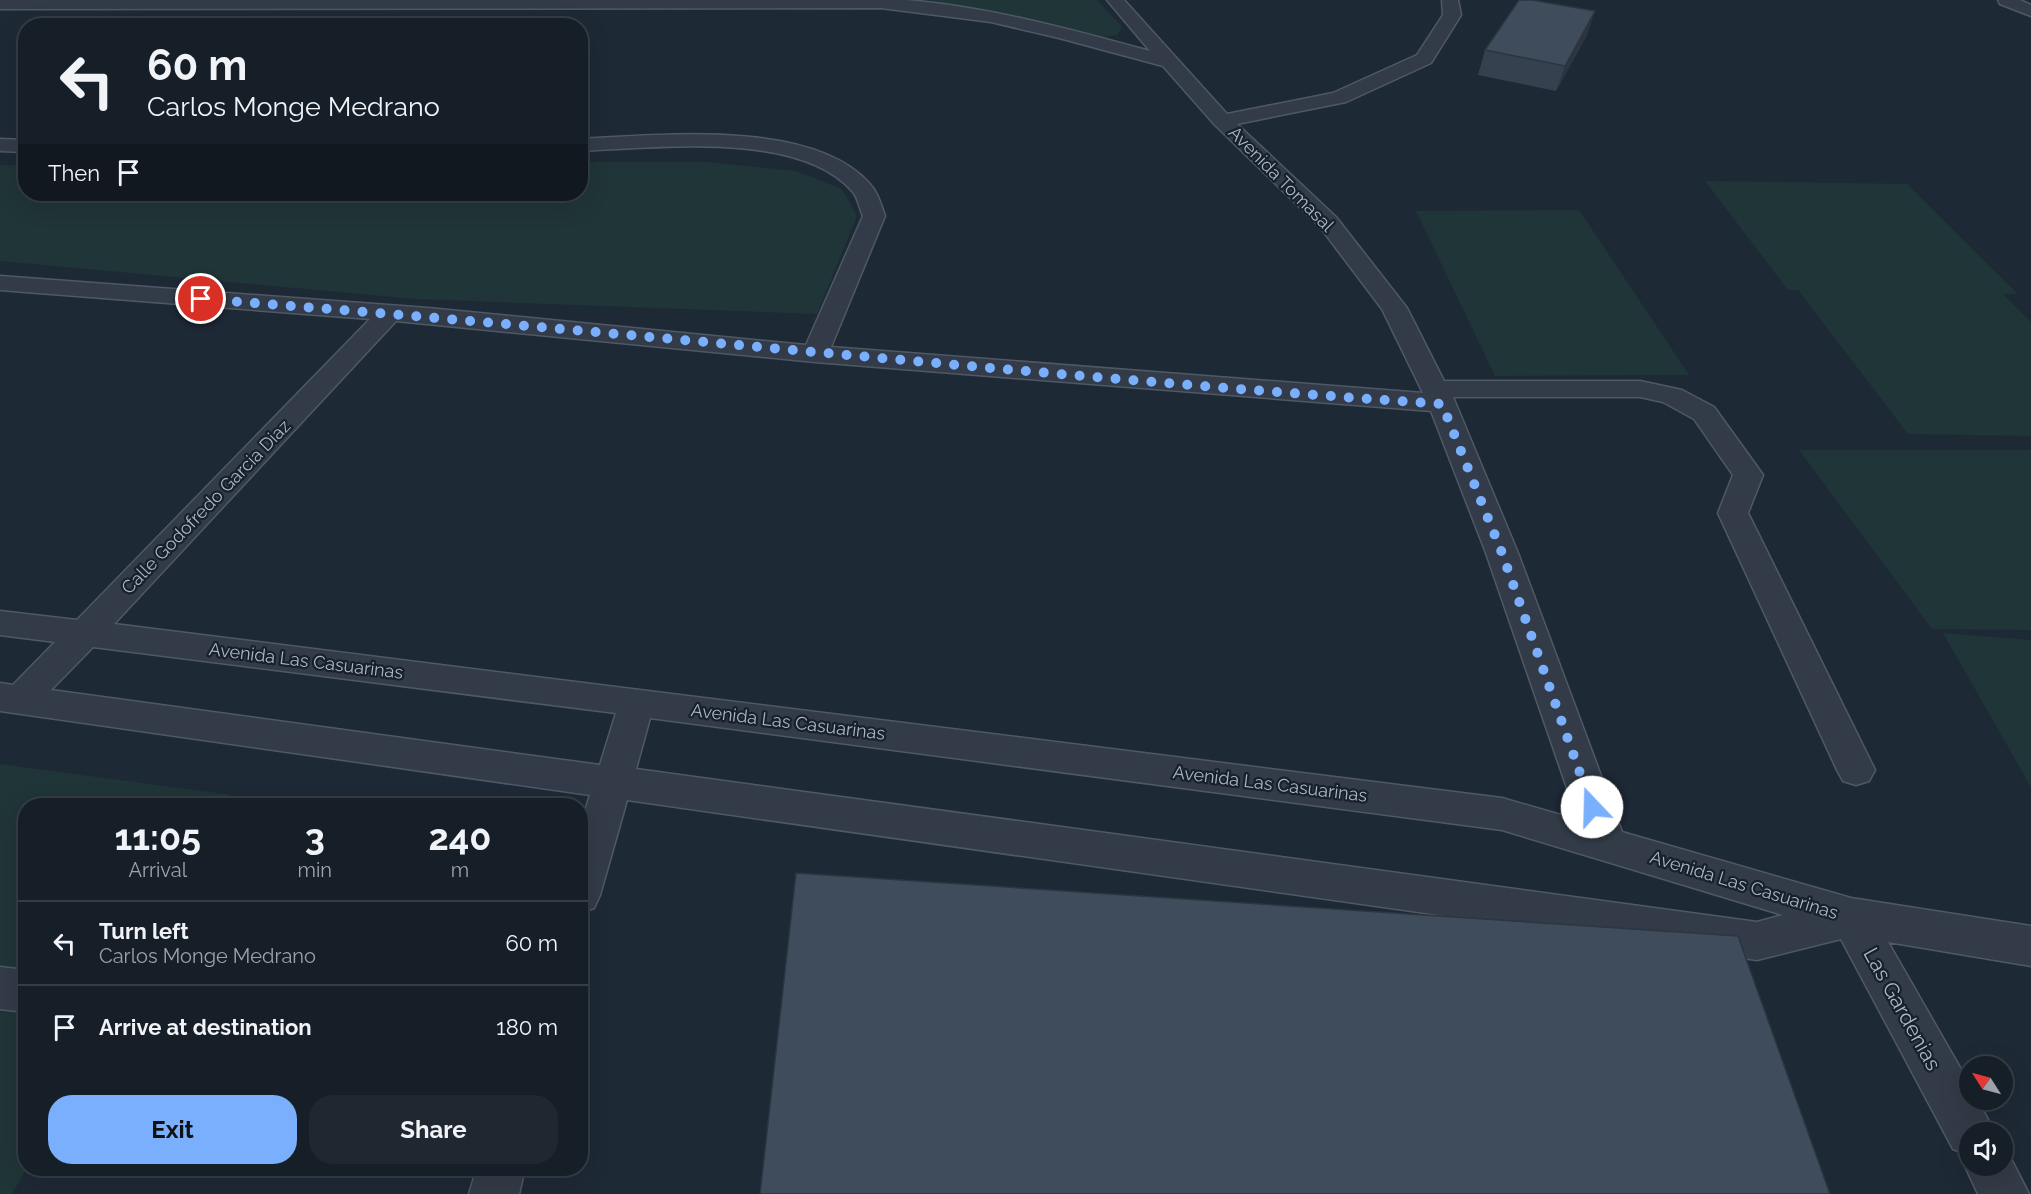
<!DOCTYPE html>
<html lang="en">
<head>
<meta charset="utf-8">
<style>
  :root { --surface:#161f28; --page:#1f2730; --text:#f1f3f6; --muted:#9ea2a8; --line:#353d45; --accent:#79affc }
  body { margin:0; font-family:Raleway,sans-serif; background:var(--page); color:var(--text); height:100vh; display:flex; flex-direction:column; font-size:22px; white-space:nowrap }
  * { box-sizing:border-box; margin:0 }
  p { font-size:20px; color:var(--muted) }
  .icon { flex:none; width:33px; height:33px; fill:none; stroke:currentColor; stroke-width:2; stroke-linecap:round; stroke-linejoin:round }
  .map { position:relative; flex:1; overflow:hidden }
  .details { position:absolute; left:18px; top:798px; width:570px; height:378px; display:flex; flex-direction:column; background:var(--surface); border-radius:24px; box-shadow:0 6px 24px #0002,0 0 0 2px var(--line) }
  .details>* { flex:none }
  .guide { position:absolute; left:18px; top:18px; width:570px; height:183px; border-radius:24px; box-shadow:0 6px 24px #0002,0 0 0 2px var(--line); background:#161f28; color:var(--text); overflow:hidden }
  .needle { width:39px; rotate:306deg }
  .buttons { position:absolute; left:1959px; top:1056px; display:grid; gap:12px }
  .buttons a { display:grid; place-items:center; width:54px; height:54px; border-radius:50%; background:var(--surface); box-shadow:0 6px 24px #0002,0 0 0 2px var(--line); font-size:30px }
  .pin { position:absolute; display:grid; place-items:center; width:51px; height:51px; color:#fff; margin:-26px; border:3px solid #fff; border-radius:50%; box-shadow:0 2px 6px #0007 }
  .me { position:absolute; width:66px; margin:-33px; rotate:339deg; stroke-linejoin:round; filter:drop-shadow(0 0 4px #0008) }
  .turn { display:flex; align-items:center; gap:21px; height:126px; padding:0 30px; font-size:27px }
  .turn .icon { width:78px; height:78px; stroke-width:2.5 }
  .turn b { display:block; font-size:42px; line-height:51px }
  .then { display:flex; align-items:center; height:57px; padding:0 30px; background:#0003; gap:12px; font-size:22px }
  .eta { display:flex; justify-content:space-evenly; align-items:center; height:102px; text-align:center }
  .eta b { font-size:36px; font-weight:700; line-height:42px }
  .action { display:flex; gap:12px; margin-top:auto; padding:12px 30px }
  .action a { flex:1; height:69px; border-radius:24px; background:var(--accent); color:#111; font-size:24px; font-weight:700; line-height:69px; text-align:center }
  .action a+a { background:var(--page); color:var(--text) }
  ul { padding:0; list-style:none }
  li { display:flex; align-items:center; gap:18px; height:84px; padding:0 30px; border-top:2px solid var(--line) }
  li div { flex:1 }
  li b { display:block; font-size:22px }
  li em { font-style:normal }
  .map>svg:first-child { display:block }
</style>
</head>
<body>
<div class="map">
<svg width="2031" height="1194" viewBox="0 0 2031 1194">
  <rect width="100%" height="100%" fill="#1e2936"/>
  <g fill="#203537">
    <polygon points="927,0 1097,0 1122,27 1117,35 1105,37 1088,35 1044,22"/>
    <polygon points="581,162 708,162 796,171 842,189 857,216 817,314 416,299 0,261 0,165 25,165 26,194 580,194"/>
    <polygon points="1705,181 1907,184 2018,294 2003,294 2031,322 2031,436 1908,434 1798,290 1788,290"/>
    <polygon points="1579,210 1689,375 1495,376 1416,211"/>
    <polygon points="1799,450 2031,450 2031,630 1932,629"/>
    <polygon points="1943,633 2031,640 2031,787"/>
    <polygon points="0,764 231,795 225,805 26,806 26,1169 12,1194 0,1194"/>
  </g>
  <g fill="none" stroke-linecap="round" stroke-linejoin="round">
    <defs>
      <g id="minor">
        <path d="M0,0H906C989,7 1070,29 1150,51L1107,0H1124L1227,114L1333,93L1417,55L1443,15L1442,0H1458L1461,15L1431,63L1346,102L1237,124L1336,217L1407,308L1444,381H1640L1682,390L1714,407L1763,475L1748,513L1875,770L1869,781L1856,785L1843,781L1837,770L1718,513L1733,475L1694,419L1663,402L1640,397H1453L1518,553L1622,832L1851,898L2031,926V966L1888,942L1970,1085V1100H1978L1994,1132H1970V1166H2002V1147L2006,1149L2029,1194H1978L1965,1166L1969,1155L1953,1149L1841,939L1757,960L627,800L600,895L594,908L580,913V827L590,795L0,711V683L13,685L55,642L0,635V611L77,620L370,319L0,290V276L428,308L806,345L863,216C859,208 858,197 852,191C799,130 654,148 580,151V139C660,135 811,119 869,183C878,192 881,205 885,216L831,347L1423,393L1382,309L1320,227L1215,125L1163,66L1059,38L991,22L881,8L0,9ZM396,321L815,362L1431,411L1486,553L1578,820L1502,798L114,624ZM93,647L616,713L600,765L51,690ZM650,718L1502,830L1783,915L1757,922L636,769Z"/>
        <polygon points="1998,0 2020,0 2031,5 2031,16 2000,4"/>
        <polygon points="0,139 26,140 26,152 0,151"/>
        <polygon points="0,967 26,970 26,1012 0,1009"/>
        <polygon points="477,1168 525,1168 519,1194 469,1194"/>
      </g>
    </defs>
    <use href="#minor" stroke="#4f5965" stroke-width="3"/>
    <use href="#minor" fill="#323b47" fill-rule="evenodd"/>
  </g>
  <polygon fill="#36414f" points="1587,35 1556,91 1478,75 1485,50"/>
  <polygon fill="#2c3540" points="1595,11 1587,35 1556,91 1565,66"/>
  <g fill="#3f4c5c" stroke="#2c3540" stroke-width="1.5">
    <polygon points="1519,0 1532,0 1595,11 1565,66 1485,50"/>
    <polygon points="796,873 1738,936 1830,1194 760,1194"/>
  </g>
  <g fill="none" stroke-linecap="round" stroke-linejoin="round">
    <path stroke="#79affc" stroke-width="10" stroke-dasharray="0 18" d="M201,299C615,330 1027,376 1442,404L1502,553L1592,807"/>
  </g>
  <g text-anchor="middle" stroke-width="4.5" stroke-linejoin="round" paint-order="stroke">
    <g font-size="18" fill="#abb6c4" stroke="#17202b">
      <text transform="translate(1281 179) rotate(45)" y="6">Avenida Tomasal</text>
      <text transform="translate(206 507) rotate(-46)" y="6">Calle Godofredo Garcia Diaz</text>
      <text transform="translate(306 661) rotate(7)" y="6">Avenida Las Casuarinas</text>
      <text transform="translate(788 722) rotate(7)" y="6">Avenida Las Casuarinas</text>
      <text transform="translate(1270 784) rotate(7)" y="6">Avenida Las Casuarinas</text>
      <text transform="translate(1744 885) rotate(17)" y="6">Avenida Las Casuarinas</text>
    </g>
    <g font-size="21" fill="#abb6c4" stroke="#17202b">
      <text transform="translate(1902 1009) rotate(61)" y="7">Las Gardenias</text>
    </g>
  </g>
</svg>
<div class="buttons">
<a><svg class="needle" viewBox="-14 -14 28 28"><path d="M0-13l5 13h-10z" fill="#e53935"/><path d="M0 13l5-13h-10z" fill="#9ea2a8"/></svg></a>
<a><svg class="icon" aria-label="sound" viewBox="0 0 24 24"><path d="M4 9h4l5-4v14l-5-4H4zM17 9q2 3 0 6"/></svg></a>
</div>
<div class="pin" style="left:201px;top:299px;background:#d93025"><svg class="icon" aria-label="arrive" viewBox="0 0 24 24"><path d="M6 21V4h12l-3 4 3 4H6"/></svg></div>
<svg class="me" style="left:1592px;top:807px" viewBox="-20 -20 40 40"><circle r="19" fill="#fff"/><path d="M0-13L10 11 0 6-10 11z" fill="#79affc"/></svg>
<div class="guide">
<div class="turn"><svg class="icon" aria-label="left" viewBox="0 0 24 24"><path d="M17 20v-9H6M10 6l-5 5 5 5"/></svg><div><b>60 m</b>Carlos Monge Medrano</div></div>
<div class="then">Then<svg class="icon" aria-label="arrive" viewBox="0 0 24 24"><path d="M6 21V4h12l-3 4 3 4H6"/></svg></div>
</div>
<section class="details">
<div class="eta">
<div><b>11:05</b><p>Arrival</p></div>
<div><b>3</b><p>min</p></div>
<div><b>240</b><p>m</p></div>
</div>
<ul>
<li><svg class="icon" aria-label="left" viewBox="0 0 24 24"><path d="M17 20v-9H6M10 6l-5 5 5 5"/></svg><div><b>Turn left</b><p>Carlos Monge Medrano</p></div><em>60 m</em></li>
<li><svg class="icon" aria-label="arrive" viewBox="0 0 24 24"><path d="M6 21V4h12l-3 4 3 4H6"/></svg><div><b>Arrive at destination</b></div><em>180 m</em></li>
</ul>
<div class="action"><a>Exit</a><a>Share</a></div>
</section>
</div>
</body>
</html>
